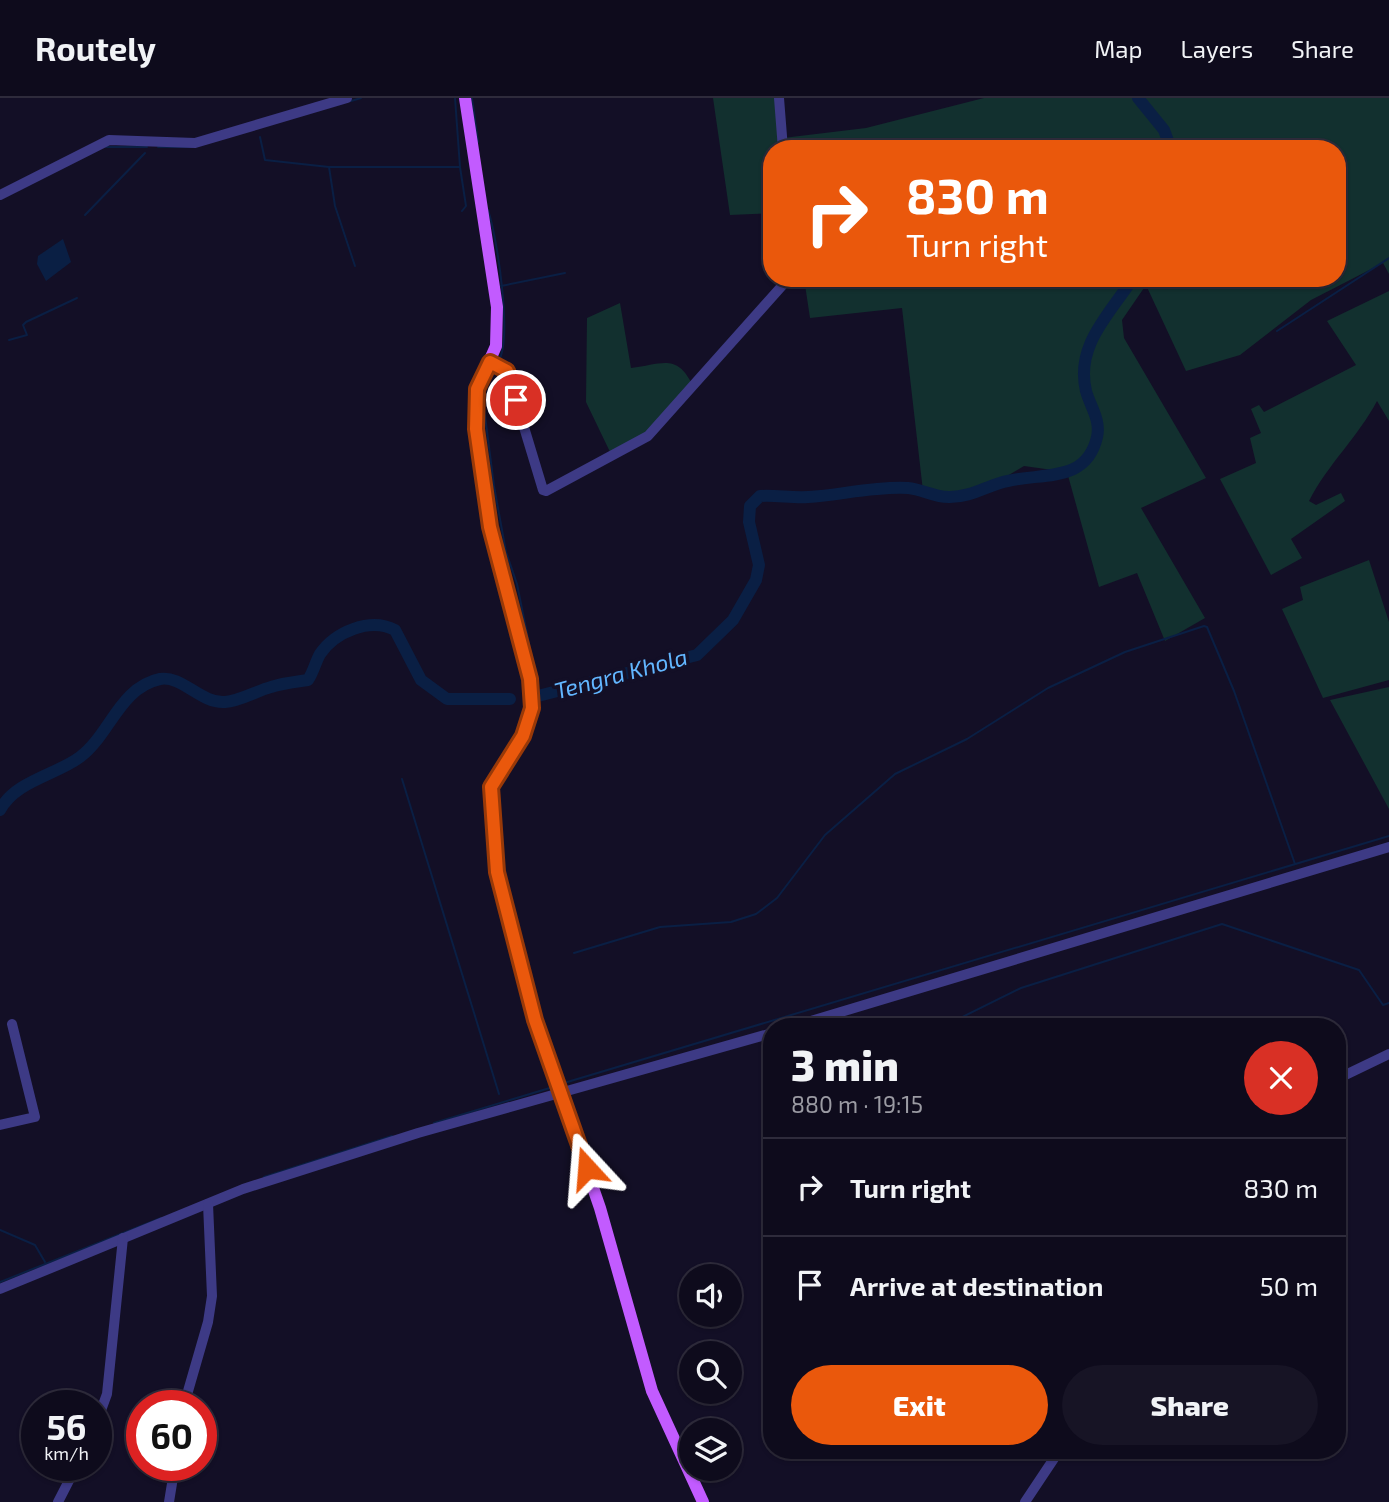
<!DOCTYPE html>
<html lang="en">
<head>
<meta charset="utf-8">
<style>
  :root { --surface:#0e0b1c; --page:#171425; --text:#f1f3f6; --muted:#9b9ba3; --line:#2e2b3b; --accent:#ea580c }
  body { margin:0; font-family:"Exo 2",sans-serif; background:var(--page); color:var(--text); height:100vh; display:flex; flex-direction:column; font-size:26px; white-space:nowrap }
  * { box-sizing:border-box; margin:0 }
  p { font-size:23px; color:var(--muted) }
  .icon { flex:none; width:38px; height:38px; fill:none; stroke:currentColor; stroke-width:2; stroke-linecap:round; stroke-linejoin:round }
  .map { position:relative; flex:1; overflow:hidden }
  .panel { position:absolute; left:763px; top:920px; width:583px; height:441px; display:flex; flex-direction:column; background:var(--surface); border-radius:28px; box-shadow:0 2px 5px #0004,0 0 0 2px var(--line) }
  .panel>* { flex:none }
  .top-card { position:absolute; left:763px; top:42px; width:583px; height:147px; border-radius:28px; box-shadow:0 2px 5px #0004,0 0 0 2px var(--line); background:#ea580c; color:#fff; overflow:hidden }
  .fabs { position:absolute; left:679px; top:1166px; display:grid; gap:14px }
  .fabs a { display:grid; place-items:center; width:63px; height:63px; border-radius:50%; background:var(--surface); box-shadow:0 2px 5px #0004,0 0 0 2px var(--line); font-size:35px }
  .speed { position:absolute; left:21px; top:1292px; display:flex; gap:14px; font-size:35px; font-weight:700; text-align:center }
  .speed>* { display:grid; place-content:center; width:91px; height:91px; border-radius:50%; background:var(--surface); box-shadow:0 2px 5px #0004,0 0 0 2px var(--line); line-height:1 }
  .speed small { font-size:18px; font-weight:400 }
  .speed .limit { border:10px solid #d22; background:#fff; color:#111 }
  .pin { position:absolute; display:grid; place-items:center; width:60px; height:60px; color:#fff; margin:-30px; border:4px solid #fff; border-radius:50%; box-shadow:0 2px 7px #0007 }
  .me { position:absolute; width:77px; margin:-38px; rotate:341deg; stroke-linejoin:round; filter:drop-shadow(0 0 5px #0008) }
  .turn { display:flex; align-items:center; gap:24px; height:147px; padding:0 28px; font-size:32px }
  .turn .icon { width:91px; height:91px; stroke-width:2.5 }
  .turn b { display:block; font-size:49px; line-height:60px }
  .round { display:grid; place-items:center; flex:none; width:74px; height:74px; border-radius:37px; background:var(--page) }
  .overview { display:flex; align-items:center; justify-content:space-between; height:119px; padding:0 28px }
  h1 { font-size:42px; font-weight:800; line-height:52px }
  .cta { display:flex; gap:14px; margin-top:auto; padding:14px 28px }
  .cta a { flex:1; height:80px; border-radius:42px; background:var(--accent); color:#fff; font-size:28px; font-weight:800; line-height:80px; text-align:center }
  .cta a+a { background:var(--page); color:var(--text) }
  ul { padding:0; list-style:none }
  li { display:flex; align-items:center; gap:21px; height:98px; padding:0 28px; border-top:2px solid var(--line) }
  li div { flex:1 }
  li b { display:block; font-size:26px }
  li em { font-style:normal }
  header { display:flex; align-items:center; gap:42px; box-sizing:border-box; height:98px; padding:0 35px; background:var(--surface); border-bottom:2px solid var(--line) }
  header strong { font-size:33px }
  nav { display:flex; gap:38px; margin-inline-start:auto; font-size:24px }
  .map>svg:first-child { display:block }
</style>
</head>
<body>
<header>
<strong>Routely</strong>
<nav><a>Map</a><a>Layers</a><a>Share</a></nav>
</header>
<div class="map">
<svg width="1389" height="1404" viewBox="0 0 1389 1404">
  <rect width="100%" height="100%" fill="#130f26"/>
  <g fill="#12302f">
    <polygon points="713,0 776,0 779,51 772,51 772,115 730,117"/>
    <polygon points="984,0 1389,0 1389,176 1383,165 1311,202 1240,257 1186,273 1146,187 1122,222 1124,240 1206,380 1141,410 1205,520 1165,543 1137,475 1099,489 1067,374 1024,368 982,393 923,393 902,210 810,220 804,180 1337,180 1337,51 784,51 783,40 866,30"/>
    <path d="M1389,193V323L1377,303C1358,339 1328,366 1309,403L1316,407L1341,395L1345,403L1291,441L1302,460L1271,477L1220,381L1256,365L1250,340L1261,335L1251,311L1259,307L1264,314L1356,267L1327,223Z"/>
    <path d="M620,205L631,270C663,266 677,255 693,288L648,338L611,356L586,304L587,220Z"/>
    <polygon points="1369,462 1389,524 1389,582 1323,600 1282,511 1303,502 1300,489"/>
    <polygon points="1389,589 1389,711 1330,602"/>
  </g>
  <polygon fill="#0a1f44" points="63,141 71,164 46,183 37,166 38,158"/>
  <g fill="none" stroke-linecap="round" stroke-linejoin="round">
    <g stroke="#0a1f44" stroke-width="2">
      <polyline points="455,0 460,69 466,108 462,113"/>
      <polyline points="472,0 478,44"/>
      <polyline points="351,3 361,0"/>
      <polyline points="260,39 265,62 329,69 460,69"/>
      <polyline points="106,49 147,49"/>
      <polyline points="158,49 192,49"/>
      <polyline points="329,69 335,108 355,168"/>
      <path d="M488,112C497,138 513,242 498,264"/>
      <polyline points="85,117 145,55"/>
      <polyline points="501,188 565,175"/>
      <polyline points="1277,233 1389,160"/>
      <polyline points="9,242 27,237 23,227 26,224 77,200"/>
      <polyline points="488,281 493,272"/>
      <polyline points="486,287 483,302 494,388 506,454 517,486 535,576"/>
      <polyline points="537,589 538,598"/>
      <polyline points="402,681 499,996"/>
      <polyline points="574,855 660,829 731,824 756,816 777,800 825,737 895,676 967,641 1048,590 1125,554 1204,528 1207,529 1234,593 1295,766"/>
      <polyline points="942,929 1021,890 1222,826 1359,872 1383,907 1389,905"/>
      <polyline points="564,985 1389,738"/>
      <polyline points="434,1025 553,989"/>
      <polyline points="264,1079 392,1038"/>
      <polyline points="0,1132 35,1147 45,1164"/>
      <polyline points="0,1184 161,1120"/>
    </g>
    <g stroke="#0a1f44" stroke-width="12">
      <polyline points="1138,0 1164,32 1171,51"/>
      <path d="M538,598L697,557L733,522L756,482L759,467L749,424L750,408L760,398C776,397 792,400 808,399C841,397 875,388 908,390C922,391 936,400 950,399C969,399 983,390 1000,385C1037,373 1086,388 1097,339C1101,322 1090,308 1086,293C1075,247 1110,216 1133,180"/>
      <path d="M0,712C15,683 56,677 80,659C109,638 120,589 160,581C182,577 201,606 225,604C240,603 256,593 271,589C283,585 295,584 308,582C314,573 315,565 320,556C335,534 370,519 395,532L421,582L447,601H510"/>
    </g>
    <g stroke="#3d3a85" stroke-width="10">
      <polyline points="779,0 783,51"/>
      <polyline points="0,97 109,42 195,45 347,0"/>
      <polyline points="490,264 507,273 543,392 546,393 648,338 789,180"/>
      <polyline points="791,929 1389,749"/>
      <polyline points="1337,981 1389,956"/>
      <polyline points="0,1027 35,1019 12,926"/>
      <polyline points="0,1191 243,1091 418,1035 772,935"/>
      <polyline points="184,1307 208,1224 212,1198 208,1106"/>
      <polyline points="96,1326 107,1296 123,1140"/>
      <polyline points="58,1404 77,1367"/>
      <polyline points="169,1404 175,1367"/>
      <polyline points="1025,1404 1059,1353"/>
    </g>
    <polyline stroke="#c25bff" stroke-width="12" points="465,0 497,209 496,248 477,291 476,331 490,429 530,581 532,610 523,638 491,689 497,774 535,922 600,1110 652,1293 703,1404"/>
  </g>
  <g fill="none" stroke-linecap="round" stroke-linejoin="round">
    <defs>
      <polyline id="route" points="516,302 507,273 490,264 477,291 476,331 490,429 530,581 532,610 523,638 491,689 497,774 535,922 587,1070"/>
    </defs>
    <use href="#route" stroke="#983908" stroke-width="18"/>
    <use href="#route" stroke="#ea580c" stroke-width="12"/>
  </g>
  <g text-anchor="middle" stroke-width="7" stroke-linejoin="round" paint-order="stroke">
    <g font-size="23" font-style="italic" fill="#62b6ff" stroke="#130f26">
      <text transform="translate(621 576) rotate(-15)" y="8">Tengra Khola</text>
    </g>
  </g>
</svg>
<div class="fabs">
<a><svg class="icon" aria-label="sound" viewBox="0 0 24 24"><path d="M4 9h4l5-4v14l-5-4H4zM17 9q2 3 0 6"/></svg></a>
<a><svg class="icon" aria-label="search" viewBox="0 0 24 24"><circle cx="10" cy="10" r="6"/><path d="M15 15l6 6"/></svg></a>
<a><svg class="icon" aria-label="layers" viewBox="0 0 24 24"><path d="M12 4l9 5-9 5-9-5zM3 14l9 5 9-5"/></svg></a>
</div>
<div class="speed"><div>56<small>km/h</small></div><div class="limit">60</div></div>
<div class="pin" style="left:516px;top:302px;background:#d93025"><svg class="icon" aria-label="arrive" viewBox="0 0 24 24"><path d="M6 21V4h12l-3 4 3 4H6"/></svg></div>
<svg class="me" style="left:587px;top:1070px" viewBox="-20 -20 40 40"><path d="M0-17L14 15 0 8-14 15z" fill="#ea580c" stroke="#fff" stroke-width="4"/></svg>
<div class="top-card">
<div class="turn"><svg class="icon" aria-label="right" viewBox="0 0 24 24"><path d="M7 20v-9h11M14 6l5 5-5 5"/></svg><div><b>830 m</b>Turn right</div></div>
</div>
<section class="panel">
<div class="overview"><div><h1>3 min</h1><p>880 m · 19:15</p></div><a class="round" style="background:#d93025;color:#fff"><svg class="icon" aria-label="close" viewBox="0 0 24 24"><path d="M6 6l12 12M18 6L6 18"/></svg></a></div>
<ul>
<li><svg class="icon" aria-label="right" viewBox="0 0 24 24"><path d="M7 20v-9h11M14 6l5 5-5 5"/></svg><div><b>Turn right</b></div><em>830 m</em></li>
<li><svg class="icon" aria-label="arrive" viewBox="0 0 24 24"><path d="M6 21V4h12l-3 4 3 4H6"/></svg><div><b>Arrive at destination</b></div><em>50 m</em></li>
</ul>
<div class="cta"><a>Exit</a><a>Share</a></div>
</section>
</div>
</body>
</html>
